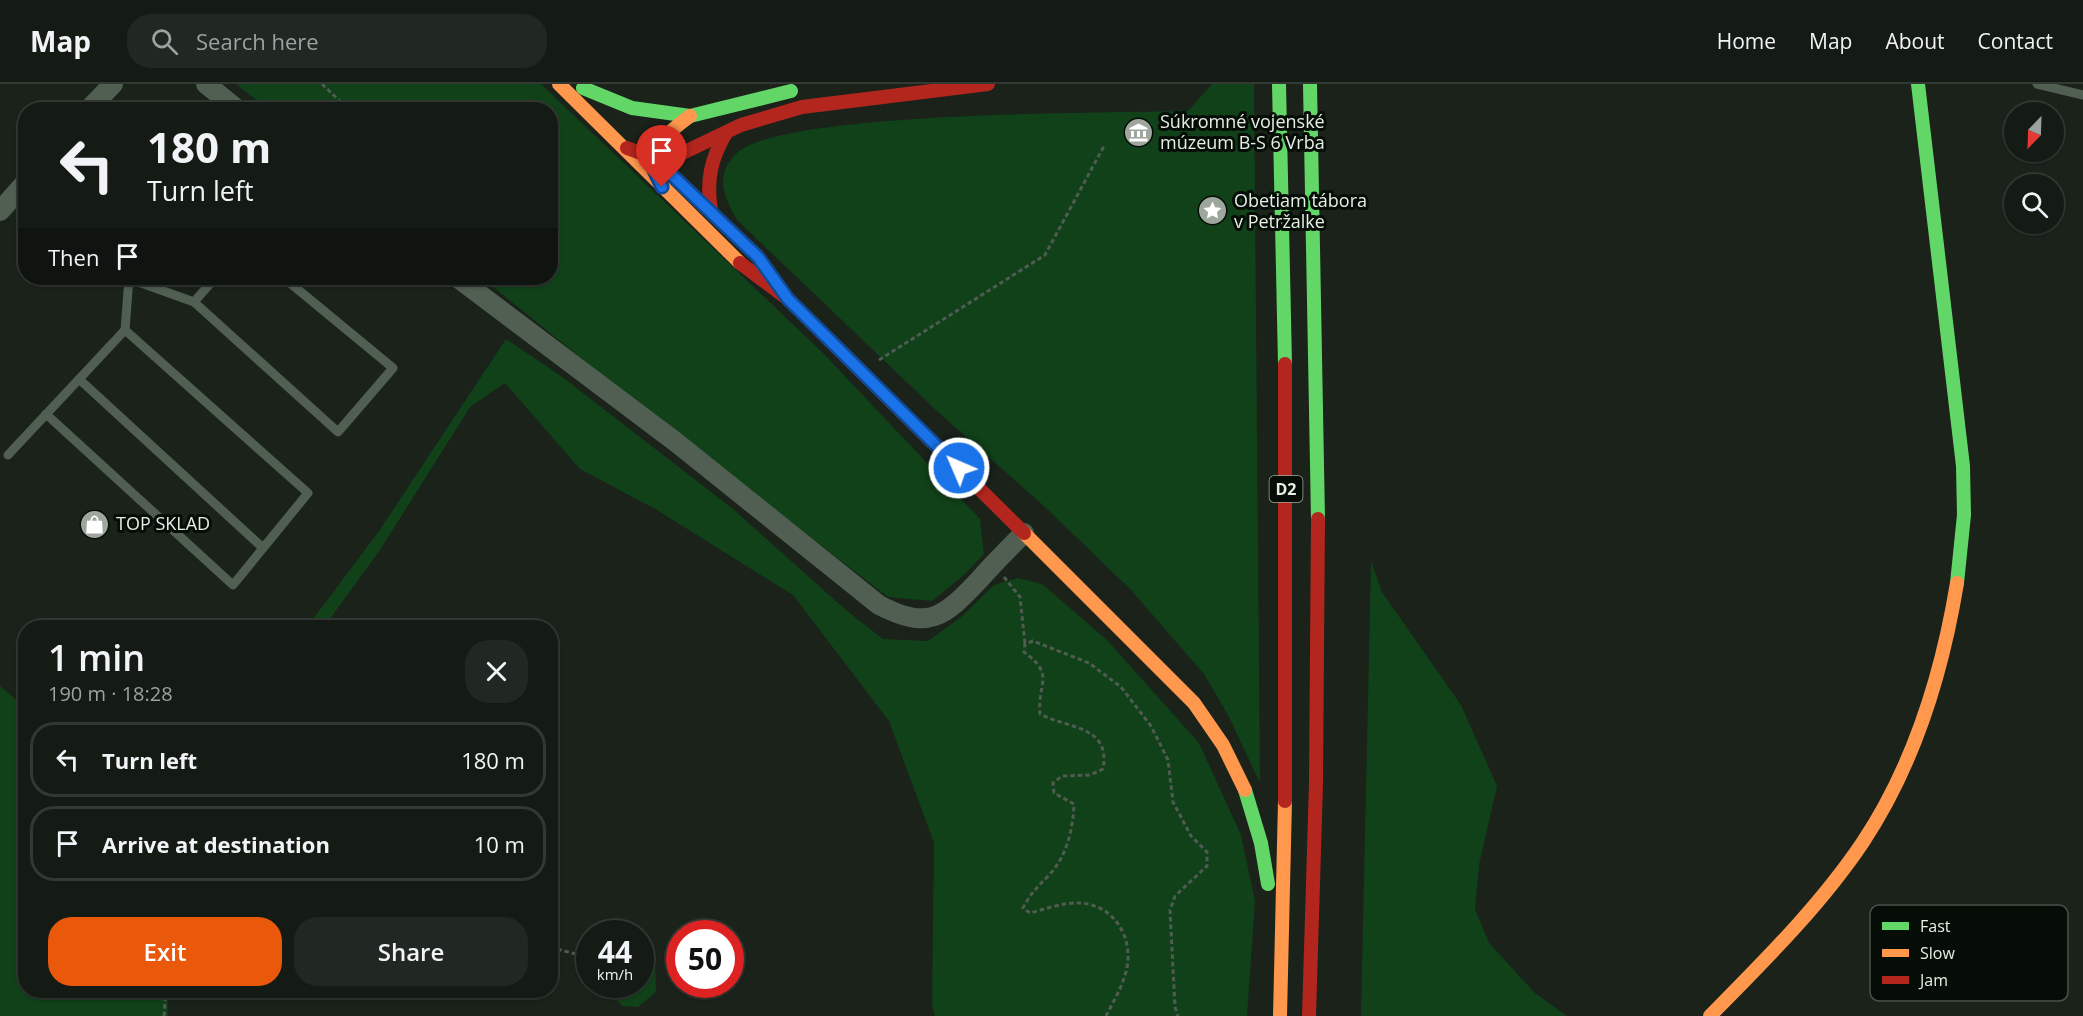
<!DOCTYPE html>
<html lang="en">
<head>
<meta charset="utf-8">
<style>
  :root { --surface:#141a14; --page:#212722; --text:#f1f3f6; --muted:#9da1a0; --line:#333834; --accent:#ea580c }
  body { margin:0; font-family:"Open Sans",sans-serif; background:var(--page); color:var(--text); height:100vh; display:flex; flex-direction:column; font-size:22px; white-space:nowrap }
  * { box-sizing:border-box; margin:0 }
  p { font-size:20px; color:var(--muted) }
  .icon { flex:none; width:33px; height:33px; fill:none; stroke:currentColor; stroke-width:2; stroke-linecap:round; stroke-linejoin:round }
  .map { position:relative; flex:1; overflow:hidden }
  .panel { position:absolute; left:18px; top:536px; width:540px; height:378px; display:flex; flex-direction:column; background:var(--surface); border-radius:24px; box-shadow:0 2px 4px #0004,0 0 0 2px var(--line) }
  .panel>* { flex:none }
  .guide { position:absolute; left:18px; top:18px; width:540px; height:183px; border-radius:24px; box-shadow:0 2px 4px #0004,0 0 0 2px var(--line); background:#141a14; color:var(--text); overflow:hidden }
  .needle { width:39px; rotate:203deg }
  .controls { position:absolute; left:2004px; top:18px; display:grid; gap:12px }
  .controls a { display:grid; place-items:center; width:60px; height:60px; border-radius:50%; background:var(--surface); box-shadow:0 2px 4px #0004,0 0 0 2px var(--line); font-size:30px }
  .speed { position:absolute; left:576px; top:836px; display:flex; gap:12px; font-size:30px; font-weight:700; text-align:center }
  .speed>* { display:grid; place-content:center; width:78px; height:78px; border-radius:50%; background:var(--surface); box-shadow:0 2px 4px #0004,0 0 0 2px var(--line); line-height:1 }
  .speed small { font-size:15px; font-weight:400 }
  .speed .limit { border:9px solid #d22; background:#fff; color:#111 }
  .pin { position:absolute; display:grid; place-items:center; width:51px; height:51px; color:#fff; margin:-62px -26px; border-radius:50% 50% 50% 0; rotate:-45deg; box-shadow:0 0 6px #0007 }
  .pin .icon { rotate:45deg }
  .me { position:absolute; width:66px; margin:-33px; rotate:315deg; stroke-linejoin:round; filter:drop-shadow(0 0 4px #0008) }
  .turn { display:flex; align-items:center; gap:21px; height:126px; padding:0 30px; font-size:27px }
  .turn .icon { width:78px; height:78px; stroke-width:2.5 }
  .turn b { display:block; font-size:42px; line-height:51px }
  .then { display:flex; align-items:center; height:57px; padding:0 30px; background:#0003; gap:12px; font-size:22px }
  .round { display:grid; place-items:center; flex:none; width:63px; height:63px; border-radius:24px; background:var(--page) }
  .headline { display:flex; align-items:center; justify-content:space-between; height:102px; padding:0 30px }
  h1 { font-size:36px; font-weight:600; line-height:45px }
  .primary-button { display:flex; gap:12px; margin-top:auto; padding:12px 30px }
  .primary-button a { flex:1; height:69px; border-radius:24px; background:var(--accent); color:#fff; font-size:24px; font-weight:600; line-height:69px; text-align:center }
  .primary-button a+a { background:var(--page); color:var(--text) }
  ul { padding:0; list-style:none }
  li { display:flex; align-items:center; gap:18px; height:75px; margin:0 12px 9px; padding:0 18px; border:3px solid var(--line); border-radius:24px }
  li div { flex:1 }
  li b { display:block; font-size:22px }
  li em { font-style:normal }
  header { display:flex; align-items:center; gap:36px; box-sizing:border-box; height:84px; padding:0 30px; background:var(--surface); border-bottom:2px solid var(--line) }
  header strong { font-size:28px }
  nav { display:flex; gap:33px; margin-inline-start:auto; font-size:21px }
  .search { width:420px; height:54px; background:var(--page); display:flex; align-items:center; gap:15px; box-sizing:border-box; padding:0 21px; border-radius:24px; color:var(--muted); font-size:22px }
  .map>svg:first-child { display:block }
</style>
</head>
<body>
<header>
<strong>Map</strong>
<div class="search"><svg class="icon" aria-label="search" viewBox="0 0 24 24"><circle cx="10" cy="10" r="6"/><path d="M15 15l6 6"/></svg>Search here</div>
<nav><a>Home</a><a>Map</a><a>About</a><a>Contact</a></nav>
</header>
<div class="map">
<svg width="2083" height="932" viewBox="0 0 2083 932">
  <rect width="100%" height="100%" fill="#1a221a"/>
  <g fill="#104119">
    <polygon points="236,0 541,0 824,270 980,435 984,470 964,491 932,517 888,513 638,320 482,194 550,194 550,26 268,25"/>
    <path d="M1212,0H1254L1260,699L1228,631L1204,590L1130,505L1045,423L937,327L737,136C724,113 714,92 736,70C776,27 1114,29 1188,27Z"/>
    <polygon points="506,255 561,292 733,425 846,526 883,555 928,557 961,533 994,501 1018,494 1042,500 1107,556 1199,659 1241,751 1255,817 1247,932 935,932 932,921 934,759 889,637 793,511 657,426 580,385 505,299 470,323 380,466 324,543 307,543 379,447"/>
    <polygon points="1371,477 1382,508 1461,621 1497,702 1479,781 1475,825 1489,859 1535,909 1567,932 1361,932"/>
    <polygon points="0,602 25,624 26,906 167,906 168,932 0,932"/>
    <polygon points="641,866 655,871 656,908 638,923 622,922 613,911 617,900 640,900"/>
  </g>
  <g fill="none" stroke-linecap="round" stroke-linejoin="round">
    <g stroke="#505c51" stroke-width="3" stroke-dasharray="4.5 3" stroke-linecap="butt">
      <polyline points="322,0 349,26"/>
      <polyline points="879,276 1045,171 1104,62"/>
      <polyline points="1004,493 1020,513 1025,560"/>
      <polyline points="550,863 590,874"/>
      <polyline points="164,932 166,906"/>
      <path d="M1106,932C1112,920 1120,907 1124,894C1137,861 1118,821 1080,819C1065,818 1045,825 1030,829L1023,824C1032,807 1037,804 1049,791C1067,772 1073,745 1074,720L1054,709L1053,699L1062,692L1090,691L1103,685C1111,641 1068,645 1040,630C1037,599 1056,591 1024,568L1025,560L1033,557L1089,579L1121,603L1151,642L1168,676L1173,718L1191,752L1207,768V782L1175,812L1170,826L1175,923L1178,932"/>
    </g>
    <g stroke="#505f51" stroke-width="9">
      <polyline points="2037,0 2083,11"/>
      <polyline points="130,195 194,218 338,348 393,284 284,194"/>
      <polyline points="194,218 215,194"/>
      <polyline points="79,295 263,464"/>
      <polyline points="46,330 233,501 308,409 125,246"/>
      <polyline points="8,371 125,246 129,194"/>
    </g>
    <g stroke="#505f51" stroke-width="20">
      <polyline points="206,0 238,26"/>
      <polyline points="88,26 113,0"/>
      <polyline points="0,127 26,98"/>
      <path d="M458,194L677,359L879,521C929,547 944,533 979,496C993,480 1009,464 1024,449"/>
    </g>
    <g stroke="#63d668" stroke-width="14">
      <polyline points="1279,0 1285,280"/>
      <polyline points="1310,0 1318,435"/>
      <polyline points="1918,0 1963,382 1964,431 1957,499"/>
      <polyline points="583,4 632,24 690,32 791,7"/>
      <polyline points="1245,706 1261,759 1268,800"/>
    </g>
    <g stroke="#ff974d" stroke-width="14">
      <polyline points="559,0 740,179"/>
      <path d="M656,90C649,61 669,48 690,32"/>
      <polyline points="1024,449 1194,619 1223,661 1245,706"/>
      <polyline points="1280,932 1285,717"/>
      <path d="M1710,932C1764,877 1820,822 1863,758C1914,681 1942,590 1957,499"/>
    </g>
    <g stroke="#b3261e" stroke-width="14">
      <polyline points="627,64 654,74 670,75 741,41 802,23 988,0"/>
      <path d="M711,126C706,97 711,74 726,49"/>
      <polyline points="740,179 788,215 1024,449"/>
      <polyline points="1285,280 1285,717"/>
      <polyline points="1309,932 1316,699 1318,435"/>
    </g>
  </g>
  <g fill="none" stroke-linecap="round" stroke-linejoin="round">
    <defs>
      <polyline id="route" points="662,103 654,86 654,74 758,173 788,215 959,384"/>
    </defs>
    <use href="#route" stroke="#114b97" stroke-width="15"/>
    <use href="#route" stroke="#1a73e8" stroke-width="10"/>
  </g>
  <defs>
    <symbol id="museum-disc" viewBox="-11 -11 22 22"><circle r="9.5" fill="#9ea79e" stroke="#060d07"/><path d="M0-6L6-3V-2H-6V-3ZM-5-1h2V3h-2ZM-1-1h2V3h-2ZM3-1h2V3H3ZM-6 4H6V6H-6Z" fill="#fff"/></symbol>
    <symbol id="sight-disc" viewBox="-11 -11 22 22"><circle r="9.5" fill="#9ea79e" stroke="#060d07"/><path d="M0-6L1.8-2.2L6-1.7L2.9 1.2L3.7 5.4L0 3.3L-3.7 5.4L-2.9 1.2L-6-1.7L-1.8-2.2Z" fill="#fff"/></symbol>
    <symbol id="shop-disc" viewBox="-11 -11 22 22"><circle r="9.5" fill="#9ea79e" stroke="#060d07"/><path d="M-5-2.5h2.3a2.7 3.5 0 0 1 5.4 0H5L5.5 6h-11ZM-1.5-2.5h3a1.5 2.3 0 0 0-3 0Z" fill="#fff"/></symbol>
  </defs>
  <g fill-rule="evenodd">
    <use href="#museum-disc" x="1122" y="32" width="33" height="33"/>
    <use href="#sight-disc" x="1196" y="110" width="33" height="33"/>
    <use href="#shop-disc" x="78" y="424" width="33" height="33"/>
  </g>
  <g text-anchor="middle" stroke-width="6" stroke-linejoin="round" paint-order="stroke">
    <rect fill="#060d07" stroke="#a2aba2" stroke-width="1.5" x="1269.5" y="392" width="33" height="26" rx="4.5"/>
    <g font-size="16" font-weight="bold" fill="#e5efe5">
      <text x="1286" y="411">D2</text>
    </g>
    <g font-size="18" fill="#e5efe5" stroke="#060d07" text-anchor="start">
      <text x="1160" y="44">Súkromné vojenské<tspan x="1160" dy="21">múzeum B-S 6 Vrba</tspan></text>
      <text x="1234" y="123">Obetiam tábora<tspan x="1234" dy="21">v Petržalke</tspan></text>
      <text x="116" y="446">TOP SKLAD</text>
    </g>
  </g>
  <rect x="1870" y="821" width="198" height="96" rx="9" fill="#060d07" stroke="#49514a" stroke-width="1.5"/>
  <rect x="1882" y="838" width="27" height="8" fill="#63d668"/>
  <rect x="1882" y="865" width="27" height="8" fill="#ff974d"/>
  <rect x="1882" y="892" width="27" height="8" fill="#b3261e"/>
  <g font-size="16" fill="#e5efe5">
    <text x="1920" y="848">Fast</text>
    <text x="1920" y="875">Slow</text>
    <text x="1920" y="902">Jam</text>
  </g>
</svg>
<div class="controls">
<a><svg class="needle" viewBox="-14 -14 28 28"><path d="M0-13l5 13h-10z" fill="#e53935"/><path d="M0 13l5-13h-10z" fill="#9da1a0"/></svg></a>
<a><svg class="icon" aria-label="search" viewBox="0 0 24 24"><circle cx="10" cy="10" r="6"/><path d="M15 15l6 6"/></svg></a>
</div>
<div class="speed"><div>44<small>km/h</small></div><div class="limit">50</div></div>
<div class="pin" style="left:662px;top:103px;background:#d93025"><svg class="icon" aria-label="arrive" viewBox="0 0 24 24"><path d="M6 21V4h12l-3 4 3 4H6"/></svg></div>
<svg class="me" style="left:959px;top:384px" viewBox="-20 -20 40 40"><circle r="17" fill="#1a73e8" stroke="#fff" stroke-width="3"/><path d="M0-11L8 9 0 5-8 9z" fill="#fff"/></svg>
<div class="guide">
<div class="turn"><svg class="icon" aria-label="left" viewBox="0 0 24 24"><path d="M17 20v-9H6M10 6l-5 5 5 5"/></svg><div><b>180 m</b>Turn left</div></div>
<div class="then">Then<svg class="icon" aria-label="arrive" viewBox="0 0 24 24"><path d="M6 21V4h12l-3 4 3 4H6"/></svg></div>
</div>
<section class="panel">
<div class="headline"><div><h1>1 min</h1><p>190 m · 18:28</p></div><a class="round"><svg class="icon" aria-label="close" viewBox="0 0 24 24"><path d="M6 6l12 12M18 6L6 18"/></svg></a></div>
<ul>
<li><svg class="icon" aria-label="left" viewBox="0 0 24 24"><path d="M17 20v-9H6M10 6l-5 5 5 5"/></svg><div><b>Turn left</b></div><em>180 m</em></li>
<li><svg class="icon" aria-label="arrive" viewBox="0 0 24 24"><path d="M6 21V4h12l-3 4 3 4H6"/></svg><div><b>Arrive at destination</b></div><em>10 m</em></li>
</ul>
<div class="primary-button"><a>Exit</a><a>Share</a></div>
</section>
</div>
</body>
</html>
